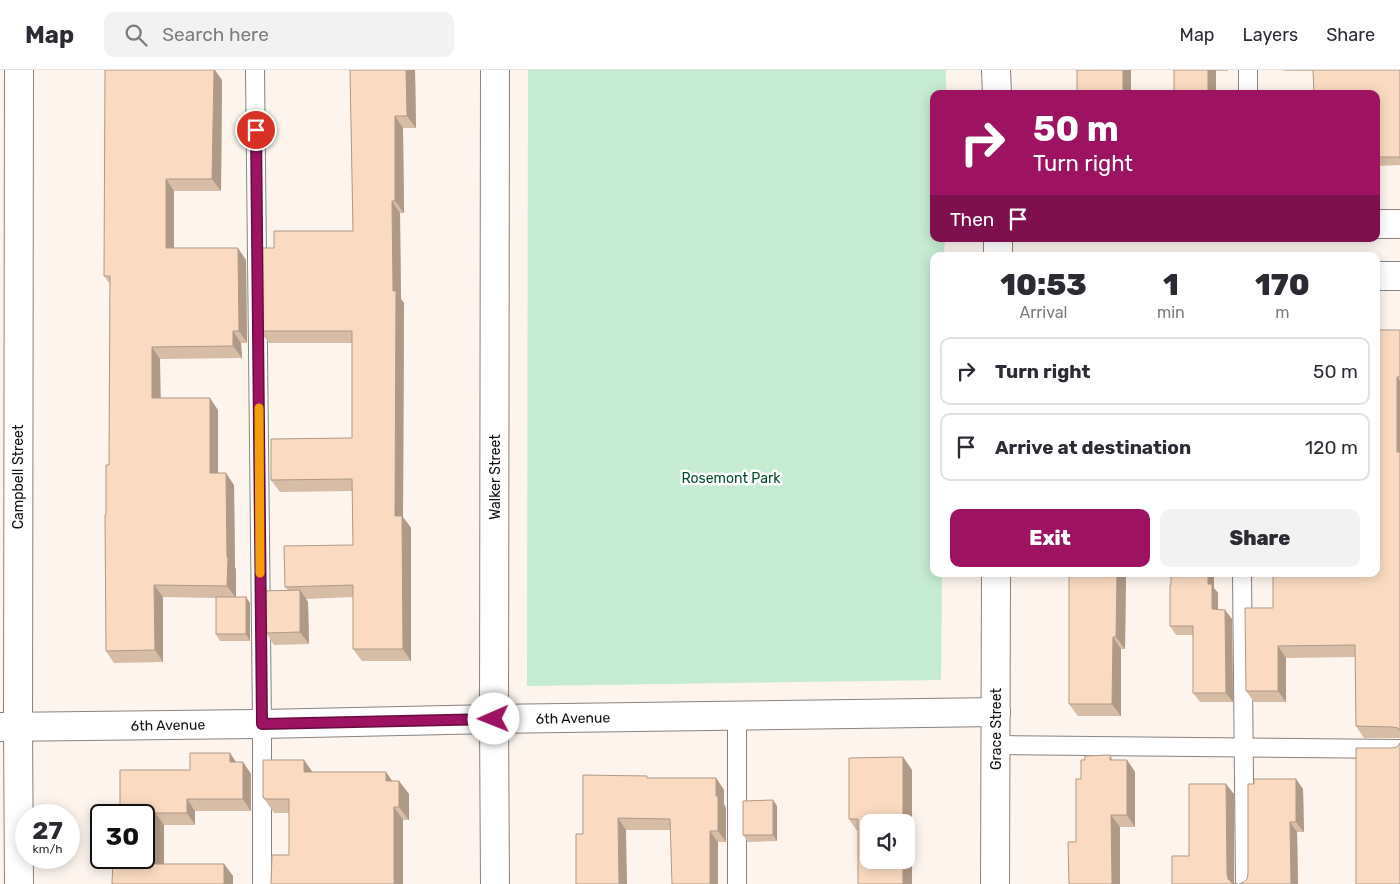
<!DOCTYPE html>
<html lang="en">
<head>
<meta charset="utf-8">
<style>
  :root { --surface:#fff; --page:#f2f2f3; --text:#2b2b33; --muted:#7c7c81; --line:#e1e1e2; --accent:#9d1361 }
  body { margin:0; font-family:Rubik,sans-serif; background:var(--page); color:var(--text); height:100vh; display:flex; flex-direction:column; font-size:19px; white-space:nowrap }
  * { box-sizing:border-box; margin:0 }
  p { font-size:16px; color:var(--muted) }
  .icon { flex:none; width:28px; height:28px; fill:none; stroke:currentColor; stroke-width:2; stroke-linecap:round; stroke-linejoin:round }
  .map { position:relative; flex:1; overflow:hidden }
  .sheet { position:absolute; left:930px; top:182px; width:450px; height:325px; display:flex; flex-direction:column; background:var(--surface); border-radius:10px; box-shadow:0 2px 12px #0003 }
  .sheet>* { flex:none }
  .hud { position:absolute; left:930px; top:20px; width:450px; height:152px; border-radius:10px; box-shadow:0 2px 12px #0003; background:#9d1361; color:#fff; overflow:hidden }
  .tools { position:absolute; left:860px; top:744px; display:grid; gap:10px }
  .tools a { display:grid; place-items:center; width:55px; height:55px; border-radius:10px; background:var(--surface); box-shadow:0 2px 12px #0003; font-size:25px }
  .speed { position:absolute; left:15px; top:734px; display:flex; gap:10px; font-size:25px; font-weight:700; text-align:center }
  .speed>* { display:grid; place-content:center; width:65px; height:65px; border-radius:50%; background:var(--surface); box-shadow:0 2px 12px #0003; line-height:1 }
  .speed small { font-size:12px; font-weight:400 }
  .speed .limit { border:2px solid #111; border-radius:8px; background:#fff; color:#111 }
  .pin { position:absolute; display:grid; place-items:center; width:42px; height:42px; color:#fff; margin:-21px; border:2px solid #fff; border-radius:50%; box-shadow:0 1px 5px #0007 }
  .me { position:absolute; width:55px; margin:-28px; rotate:269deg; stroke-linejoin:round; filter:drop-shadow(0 0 4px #0008) }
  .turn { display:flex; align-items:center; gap:18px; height:105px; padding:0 20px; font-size:22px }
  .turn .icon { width:65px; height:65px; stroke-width:2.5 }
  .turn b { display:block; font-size:35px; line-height:42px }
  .then { display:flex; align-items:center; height:48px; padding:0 20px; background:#0003; gap:10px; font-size:19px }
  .eta { display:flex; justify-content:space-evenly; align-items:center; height:85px; text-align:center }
  .eta b { font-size:30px; font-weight:800; line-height:35px }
  .cta { display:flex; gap:10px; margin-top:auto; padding:10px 20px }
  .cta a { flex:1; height:58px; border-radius:10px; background:var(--accent); color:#fff; font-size:20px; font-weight:800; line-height:58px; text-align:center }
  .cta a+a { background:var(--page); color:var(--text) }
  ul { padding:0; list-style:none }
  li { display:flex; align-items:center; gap:15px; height:68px; margin:0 10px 8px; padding:0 10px; border:2px solid var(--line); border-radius:10px }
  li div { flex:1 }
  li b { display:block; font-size:19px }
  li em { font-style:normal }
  header { display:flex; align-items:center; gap:30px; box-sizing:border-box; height:70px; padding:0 25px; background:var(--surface); border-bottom:1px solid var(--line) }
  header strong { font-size:24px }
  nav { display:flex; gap:28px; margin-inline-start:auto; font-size:18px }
  .search { width:350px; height:45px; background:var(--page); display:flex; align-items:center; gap:12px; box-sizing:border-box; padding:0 18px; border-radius:10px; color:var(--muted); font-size:19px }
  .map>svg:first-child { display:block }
</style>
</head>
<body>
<header>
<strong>Map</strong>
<div class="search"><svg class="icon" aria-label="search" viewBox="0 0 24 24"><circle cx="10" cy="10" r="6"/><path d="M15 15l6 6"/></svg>Search here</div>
<nav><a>Map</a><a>Layers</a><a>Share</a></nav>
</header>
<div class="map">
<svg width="1400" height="814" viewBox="0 0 1400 814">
  <rect width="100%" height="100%" fill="#fcf4ed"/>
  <polygon fill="#c5ebd2" points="528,0 946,0 946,24 934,24 934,169 945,169 944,186 934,186 934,504 942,504 941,610 527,616"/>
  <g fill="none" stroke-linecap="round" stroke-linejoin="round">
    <defs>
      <g id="lane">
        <polyline points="255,0 262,654 262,814"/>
        <polyline points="1248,24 1248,0"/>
        <polyline points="1242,504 1245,814"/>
        <polyline points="737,645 737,814"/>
        <polyline points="996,675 1400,679"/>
      </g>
      <g id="street">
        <polyline points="495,0 494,649 495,814"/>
        <polyline points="996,0 997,24"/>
        <polyline points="1376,154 1400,154"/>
        <polyline points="998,169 998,186"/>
        <polyline points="1376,206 1400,206"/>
        <polyline points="0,657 262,654 494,649 996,642"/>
        <polyline points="995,814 996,504"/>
      </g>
      <polyline id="secondary" points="19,814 18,657 19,0"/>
    </defs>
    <use href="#lane" stroke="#8a827d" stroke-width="20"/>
    <use href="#street" stroke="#8a827d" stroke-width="30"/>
    <use href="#secondary" stroke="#8a827d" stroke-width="30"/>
    <use href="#lane" stroke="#fff" stroke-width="18"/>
    <use href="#street" stroke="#fff" stroke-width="28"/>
    <use href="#secondary" stroke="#fff" stroke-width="28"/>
  </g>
  <g fill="#d7bca6">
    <polygon points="350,0 415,0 416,58 403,58 404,143 400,143 401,229 404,233 403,447 411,458 411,591 362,591 353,579 353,527 306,529 308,532 309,574 274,575 263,558 288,520 285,517 353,475 352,421 280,422 271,410 352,368 352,273 269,273 260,261 274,178 353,161"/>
    <polygon points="1131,0 1131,24 1078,24 1077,22"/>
    <polygon points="1174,0 1228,0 1228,1 1216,1"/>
    <polygon points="1283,0 1400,0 1400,95 1376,96 1376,24 1313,1 1284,1"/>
    <polygon points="222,10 221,121 174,121 174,178 246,190 247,273 241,273 242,288 160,289 160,328 218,340 218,403 234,415 235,498 236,499 236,527 250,533 250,571 220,571 216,564 216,528 163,527 163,592 114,593 106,581 106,445 109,395 110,214 104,206"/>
    <polygon points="1378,256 1381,260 1400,260 1400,668 1364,668 1356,656 1355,587 1286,588 1286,632 1254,632 1246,621 1273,538 1376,504"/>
    <polygon points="1069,504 1126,504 1125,579 1121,579 1121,646 1078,646 1069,634"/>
    <polygon points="1214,504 1214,518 1218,523 1218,540 1232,549 1233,632 1200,632 1193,623 1193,565 1176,565 1170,556"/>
    <polygon points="1110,685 1113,690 1127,690 1135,702 1135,757 1120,757 1120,814 1069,814 1076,772 1081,709 1085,690"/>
    <polygon points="903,687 912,700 857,761 849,749"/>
    <polygon points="236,692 243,692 251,704 251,741 195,741 195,755 164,755 164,794 224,794 233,806 233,814 112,814 144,745 190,700"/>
    <polygon points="312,702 392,711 399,711 409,724 409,750 403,750 403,814 289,785 289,743 274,743 263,727"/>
    <polygon points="649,708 716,708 724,720 724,734 726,738 726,772 718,772 671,760 626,760 583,764"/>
    <polygon points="1296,709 1303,719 1304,762 1297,762 1298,814 1239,814 1244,812 1247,809 1248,804 1254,714"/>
    <polygon points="773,730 777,736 777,771 748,772 743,765"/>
  </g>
  <g fill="#af9987">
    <polygon points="214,0 215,0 222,10 221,121 212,109"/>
    <polygon points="406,0 415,0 416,58 407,46"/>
    <rect x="1123" y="0" width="8" height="24"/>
    <rect x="1208" y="0" width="8" height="24"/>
    <polygon points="395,46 403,58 404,143 395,131"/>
    <polygon points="166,109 174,121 174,190 166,178"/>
    <polygon points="392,131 400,143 401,229 404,233 403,447 411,458 411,591 403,579 395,446"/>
    <polygon points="238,178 246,190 247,273 239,261"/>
    <polygon points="233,261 241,273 242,288 233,276"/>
    <polygon points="152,277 160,289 161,340 152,328"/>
    <polygon points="1397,307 1400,311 1400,386 1397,382"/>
    <polygon points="210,328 218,340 218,415 210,403"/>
    <polygon points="226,403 234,415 235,498 236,499 236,528 227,516"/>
    <polygon points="1117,504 1126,504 1125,579 1116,567"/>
    <polygon points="1208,504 1214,504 1214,518 1218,523 1218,549 1212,539 1208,514"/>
    <polygon points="154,515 163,527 163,592 155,580"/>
    <polygon points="300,520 308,532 309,574 300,562"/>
    <polygon points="246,527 250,533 250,571 246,564"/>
    <polygon points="1225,540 1232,549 1233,632 1226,623"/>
    <polygon points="1113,567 1121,579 1121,646 1112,634"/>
    <polygon points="1278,576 1286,588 1286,632 1278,621"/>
    <polygon points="230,683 238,695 230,692"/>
    <polygon points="903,687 912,700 912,814 903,814 903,790 906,790 906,752 903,752"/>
    <polygon points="304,690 314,704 304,702"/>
    <polygon points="1127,690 1135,702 1135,757 1127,745"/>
    <polygon points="243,692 251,704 251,741 243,729"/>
    <polygon points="386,702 396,716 386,711"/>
    <polygon points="716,708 724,720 724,734 726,738 726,772 718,761 716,726"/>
    <polygon points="1296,709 1303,719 1304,762 1296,752"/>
    <polygon points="399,711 409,724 409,750 399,737"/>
    <polygon points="1226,714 1234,724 1234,814 1232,814 1228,809 1227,804"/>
    <polygon points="187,729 195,741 195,755 187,743"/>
    <polygon points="773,730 777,736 777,771 773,765"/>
    <polygon points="394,737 403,750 403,814 394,814"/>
    <polygon points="155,743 164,755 164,806 155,794"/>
    <polygon points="1111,745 1120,757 1120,814 1112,814"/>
    <polygon points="618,748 626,760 627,814 619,814"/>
    <polygon points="1290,752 1297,762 1298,814 1291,814"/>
    <polygon points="710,761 718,772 718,814 710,814"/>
    <polygon points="224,794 233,806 233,814 224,814"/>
  </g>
  <g fill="#fadbc1" stroke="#af9987">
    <polygon points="105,0 214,0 212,109 166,109 166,178 238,178 239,261 233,261 233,276 152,277 152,328 210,328 210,403 226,403 227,487 228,487 227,516 154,515 155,580 106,581 105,445 106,445 106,395 109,395 110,206 104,206"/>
    <polygon points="350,0 406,0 407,46 395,46 395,131 392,131 393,221 396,221 395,446 402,446 403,579 353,579 353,515 285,517 284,476 353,475 352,409 271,410 271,369 352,368 352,261 260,261 259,178 274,178 274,161 353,161"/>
    <polygon points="1077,0 1123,0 1123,24 1084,24 1084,22 1077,22"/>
    <rect x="1174" y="0" width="34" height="24"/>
    <polygon points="1313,0 1400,0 1400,87 1376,87 1376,24 1314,24"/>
    <polygon points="1376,256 1378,256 1378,260 1400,260 1400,307 1397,307 1397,382 1400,382 1400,661 1398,658 1392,657 1356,656 1355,575 1278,576 1278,621 1246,621 1245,538 1273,538 1273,504 1376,504"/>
    <polygon points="1069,504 1117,504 1116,567 1113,567 1112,634 1069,634"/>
    <polygon points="1171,504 1208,504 1208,514 1212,514 1212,539 1225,540 1226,623 1193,623 1193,556 1170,556 1170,515 1171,515"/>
    <polygon points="300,520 300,562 266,563 266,558 263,558 263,521"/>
    <rect x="216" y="527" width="30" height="37"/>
    <polygon points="1400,673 1400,814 1356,814 1356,678 1392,678 1397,677"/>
    <polygon points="190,683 230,683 230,692 243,692 243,729 187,729 187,743 155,743 155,794 224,794 224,814 112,814 113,788 144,788 144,745 120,745 120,700 190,700"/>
    <polygon points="1110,685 1110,690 1127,690 1127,745 1111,745 1112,814 1069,814 1068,772 1076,772 1076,709 1081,709 1081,690 1085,690 1085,686"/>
    <polygon points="903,687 903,752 869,752 869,790 903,790 903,814 858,814 858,749 849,749 849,688"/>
    <polygon points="263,690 304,690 304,702 386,702 386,711 399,711 399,737 394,737 394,814 271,814 272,785 289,785 289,729 264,729 264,727 263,727"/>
    <polygon points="583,705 647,706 647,708 716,708 716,726 718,726 718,761 710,761 710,814 672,814 670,749 618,748 619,814 576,814 576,764 583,764"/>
    <polygon points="1254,709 1296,709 1296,752 1290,752 1291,814 1239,814 1244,812 1247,809 1248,804 1248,714 1254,714"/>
    <polygon points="1189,714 1226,714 1227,804 1228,809 1232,813 1238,814 1172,814 1172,786 1189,786"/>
    <polygon points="773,730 773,765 743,765 743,731"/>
  </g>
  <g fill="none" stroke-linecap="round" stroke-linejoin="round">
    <defs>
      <polyline id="route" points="256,60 262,654 494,649"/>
    </defs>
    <use href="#route" stroke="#660c3f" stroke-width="12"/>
    <use href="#route" stroke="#9d1361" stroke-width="9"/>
    <polyline stroke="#f59e0b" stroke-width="9" points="259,338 260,503"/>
  </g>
  <g text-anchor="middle" stroke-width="5" stroke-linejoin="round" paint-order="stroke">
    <g font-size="14" fill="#120f0d" stroke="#fff">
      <text transform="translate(18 407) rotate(-90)" y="5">Campbell Street</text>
      <text transform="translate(495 407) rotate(-90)" y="5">Walker Street</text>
      <text transform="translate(573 648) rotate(-1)" y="5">6th Avenue</text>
      <text transform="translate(168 655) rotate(-1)" y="5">6th Avenue</text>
      <text transform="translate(996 659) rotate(-90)" y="5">Grace Street</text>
    </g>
    <g font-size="14" fill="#004e2c" stroke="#fff">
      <text x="731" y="413">Rosemont Park</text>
    </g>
  </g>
</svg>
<div class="tools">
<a><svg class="icon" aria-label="sound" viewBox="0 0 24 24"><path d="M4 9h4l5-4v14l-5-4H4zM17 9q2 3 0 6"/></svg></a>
</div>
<div class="speed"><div>27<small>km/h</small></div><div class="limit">30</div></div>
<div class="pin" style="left:256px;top:60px;background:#d93025"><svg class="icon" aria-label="arrive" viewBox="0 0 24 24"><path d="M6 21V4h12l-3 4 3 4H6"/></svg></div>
<svg class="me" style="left:494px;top:649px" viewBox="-20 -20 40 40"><circle r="19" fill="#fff"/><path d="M0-13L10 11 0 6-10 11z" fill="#9d1361"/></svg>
<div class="hud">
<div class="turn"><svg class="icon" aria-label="right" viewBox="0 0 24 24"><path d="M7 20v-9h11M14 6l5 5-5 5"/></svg><div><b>50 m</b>Turn right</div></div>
<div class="then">Then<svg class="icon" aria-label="arrive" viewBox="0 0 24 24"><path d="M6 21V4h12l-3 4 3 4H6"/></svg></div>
</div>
<section class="sheet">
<div class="eta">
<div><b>10:53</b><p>Arrival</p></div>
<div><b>1</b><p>min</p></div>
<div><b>170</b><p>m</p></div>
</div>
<ul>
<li><svg class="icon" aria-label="right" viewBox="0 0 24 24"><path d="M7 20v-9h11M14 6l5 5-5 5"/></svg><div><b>Turn right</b></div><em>50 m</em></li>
<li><svg class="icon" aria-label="arrive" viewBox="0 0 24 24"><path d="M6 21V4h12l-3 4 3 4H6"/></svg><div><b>Arrive at destination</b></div><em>120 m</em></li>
</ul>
<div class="cta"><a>Exit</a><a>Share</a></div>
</section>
</div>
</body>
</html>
